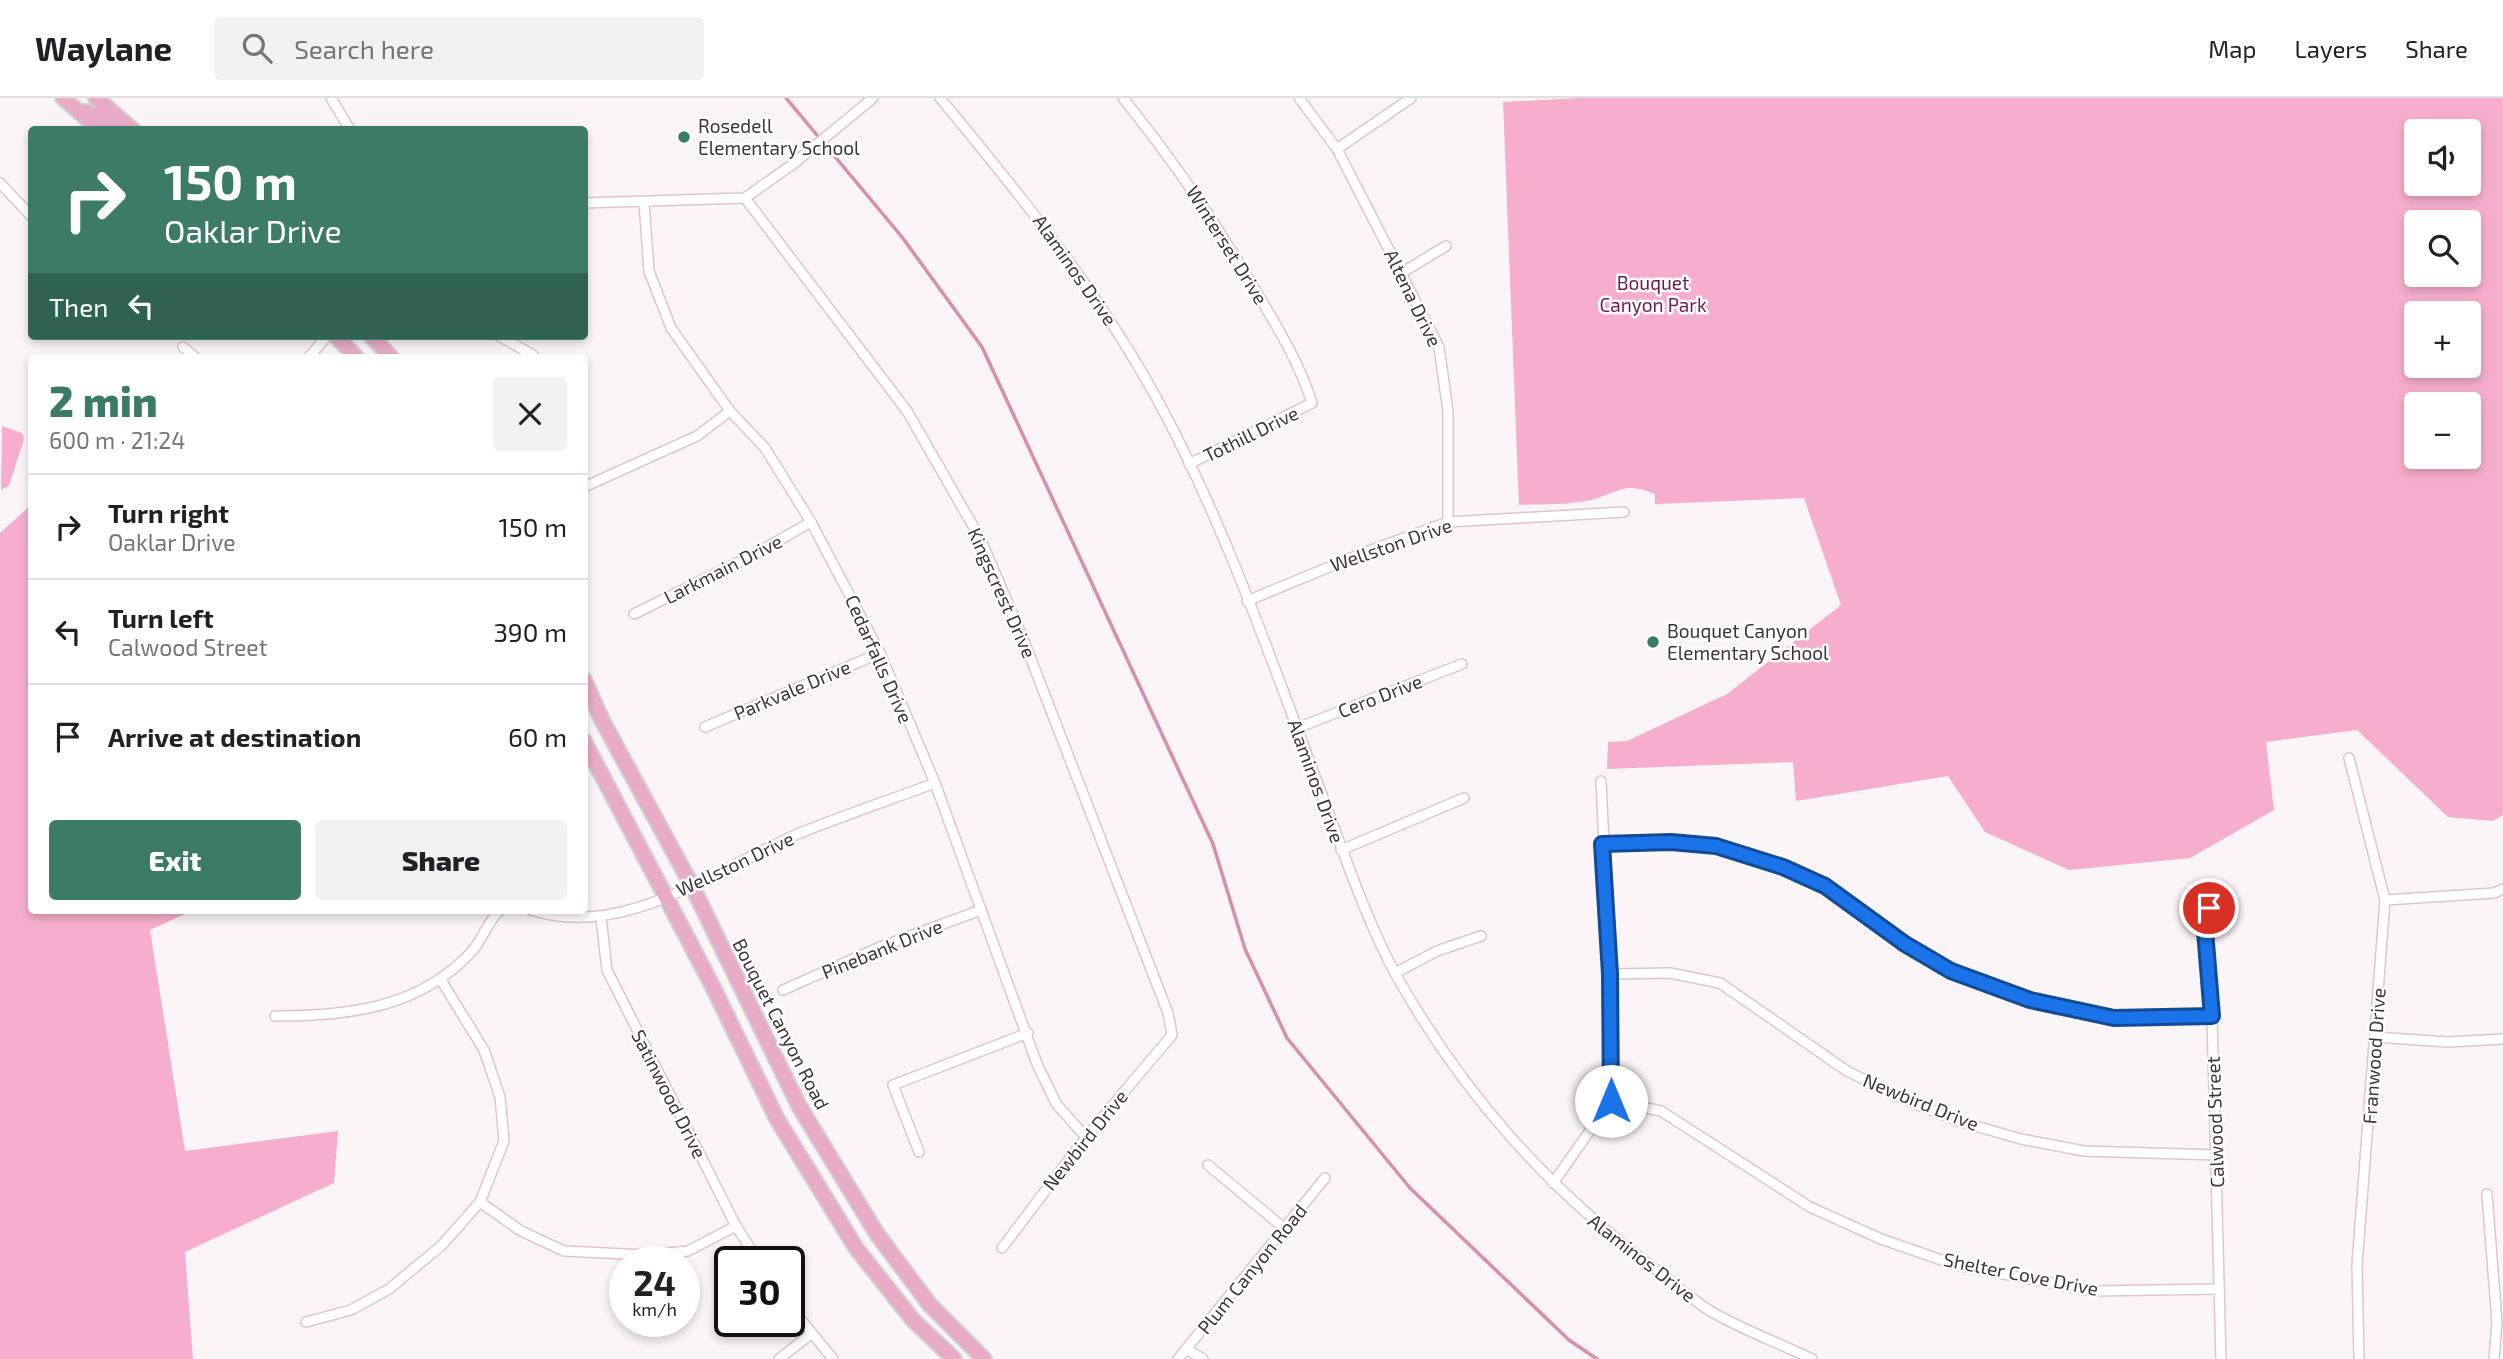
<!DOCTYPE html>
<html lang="en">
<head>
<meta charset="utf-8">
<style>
  :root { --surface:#fff; --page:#f2f2f2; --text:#202124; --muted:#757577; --line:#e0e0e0; --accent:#3c7b68 }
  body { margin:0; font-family:"Exo 2",sans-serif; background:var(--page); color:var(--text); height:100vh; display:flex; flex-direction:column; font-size:26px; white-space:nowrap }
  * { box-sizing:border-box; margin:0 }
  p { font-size:23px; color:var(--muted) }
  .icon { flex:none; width:38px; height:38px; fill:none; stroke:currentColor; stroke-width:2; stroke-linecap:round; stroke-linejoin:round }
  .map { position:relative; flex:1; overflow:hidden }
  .sheet { position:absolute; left:28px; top:256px; width:560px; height:560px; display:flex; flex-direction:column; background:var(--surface); border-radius:7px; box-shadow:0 4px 10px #0003 }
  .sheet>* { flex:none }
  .top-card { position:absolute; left:28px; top:28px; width:560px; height:214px; border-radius:7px; box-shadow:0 4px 10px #0003; background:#3c7b68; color:#fff; overflow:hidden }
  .controls { position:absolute; left:2404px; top:21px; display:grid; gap:14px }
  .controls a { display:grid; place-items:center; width:77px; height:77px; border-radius:7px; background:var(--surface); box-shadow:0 4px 10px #0003; font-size:35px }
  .speed { position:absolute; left:609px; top:1148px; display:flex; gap:14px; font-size:35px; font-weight:700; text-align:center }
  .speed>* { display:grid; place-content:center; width:91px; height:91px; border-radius:50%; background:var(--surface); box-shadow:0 4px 10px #0003; line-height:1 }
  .speed small { font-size:18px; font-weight:400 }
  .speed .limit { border:4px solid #111; border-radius:10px; background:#fff; color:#111 }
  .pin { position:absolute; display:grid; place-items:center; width:60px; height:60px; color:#fff; margin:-30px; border:4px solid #fff; border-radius:50%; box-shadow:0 2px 7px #0007 }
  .me { position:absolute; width:77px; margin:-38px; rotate:0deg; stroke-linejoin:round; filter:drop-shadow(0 0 5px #0008) }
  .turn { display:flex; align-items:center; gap:24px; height:147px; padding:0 21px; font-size:32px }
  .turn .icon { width:91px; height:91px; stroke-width:2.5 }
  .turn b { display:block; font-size:49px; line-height:60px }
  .then { display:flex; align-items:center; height:66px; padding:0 21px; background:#0003; gap:14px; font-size:26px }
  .round { display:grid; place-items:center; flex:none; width:74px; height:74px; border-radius:7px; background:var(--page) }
  .summary { display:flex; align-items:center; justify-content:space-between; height:119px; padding:0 21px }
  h1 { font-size:42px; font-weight:800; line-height:52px; color:var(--accent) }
  .primary-button { display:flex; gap:14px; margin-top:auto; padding:14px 21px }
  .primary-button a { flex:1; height:80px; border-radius:7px; background:var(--accent); color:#fff; font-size:28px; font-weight:800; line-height:80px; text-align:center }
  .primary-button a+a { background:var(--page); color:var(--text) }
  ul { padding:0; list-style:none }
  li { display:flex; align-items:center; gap:21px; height:105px; padding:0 21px; border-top:2px solid var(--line) }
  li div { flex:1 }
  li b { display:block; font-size:26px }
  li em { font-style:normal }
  header { display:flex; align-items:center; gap:42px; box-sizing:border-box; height:98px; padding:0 35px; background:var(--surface); border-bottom:2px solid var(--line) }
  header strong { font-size:33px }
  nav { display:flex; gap:38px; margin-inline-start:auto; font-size:24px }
  .search { width:490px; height:63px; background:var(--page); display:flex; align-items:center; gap:18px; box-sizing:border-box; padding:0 24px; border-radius:7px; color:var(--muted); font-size:26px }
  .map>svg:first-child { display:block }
</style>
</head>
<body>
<header>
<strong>Waylane</strong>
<div class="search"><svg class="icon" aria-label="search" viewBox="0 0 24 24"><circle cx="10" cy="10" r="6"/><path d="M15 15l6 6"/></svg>Search here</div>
<nav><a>Map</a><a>Layers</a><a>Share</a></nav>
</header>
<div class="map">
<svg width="2503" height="1261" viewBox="0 0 2503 1261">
  <rect width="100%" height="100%" fill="#fbf5f7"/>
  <g fill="#f7aece" fill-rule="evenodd">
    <path d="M1578,0H2503V717L2493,723L2448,719L2357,632L2266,644L2274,712L2190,760L2069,772L1985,734L1948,678L1796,703L1793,664L1607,671L1608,644L1627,643L1727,596L1841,507L1804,400L1655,406V396C1622,383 1621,394 1591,402C1569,407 1542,406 1519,407L1503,4ZM2469,33V86H2417V33ZM2469,124V177H2417V124ZM2469,215V268H2417V215ZM2469,306V359H2417V306Z"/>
    <polygon points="2,328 22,335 24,341 9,388 1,392"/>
    <polygon points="31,407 32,812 194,812 150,832 185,1053 338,1033 334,1085 185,1154 193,1261 0,1261 0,435"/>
  </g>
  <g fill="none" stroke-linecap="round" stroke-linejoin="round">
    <polyline stroke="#d78faf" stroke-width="3.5" points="786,0 902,139 982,249 1213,746 1245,851 1287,940 1410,1090 1569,1242 1597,1261"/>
    <defs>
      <g id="street">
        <polyline points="331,0 350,32"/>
        <path d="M940,0C1023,100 1103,199 1164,314C1228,435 1273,567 1321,694C1344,755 1365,820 1396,877C1463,996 1546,1089 1655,1171C1673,1185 1692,1202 1712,1214C1743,1232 1779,1245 1812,1261"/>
        <path d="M1123,0C1173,62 1217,126 1257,195C1278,230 1300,266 1312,305L1189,366"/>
        <polyline points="1299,0 1337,51 1439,249 1448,313 1448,424"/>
        <polyline points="1337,51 1411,0"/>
        <polyline points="0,85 32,119"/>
        <polyline points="745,100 907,313 981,442 1024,543 1168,915 1172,937 1086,1039 1002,1150"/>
        <polyline points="644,104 649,173 671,230 730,313 765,350 811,424 880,555 935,685 1037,966 1057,1007 1086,1039"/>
        <polyline points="584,105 745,100 793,66 873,0"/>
        <polyline points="1403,174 1446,148"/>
        <polyline points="499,238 533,257"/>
        <polyline points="183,249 195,259"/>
        <polyline points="309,259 327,238"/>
        <polyline points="584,389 697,338 730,313"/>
        <polyline points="1247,503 1363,455 1448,424 1624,414"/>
        <polyline points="634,516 753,457 811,424"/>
        <polyline points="705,629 880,555"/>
        <polyline points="1297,630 1462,566"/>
        <polyline points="2349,660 2385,802 2357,1167 2359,1261"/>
        <polyline points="1602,746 1671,744 1716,748 1783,769 1825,788 1905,846 1951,873 2030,902 2114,920 2212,918"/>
        <polyline points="1341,752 1464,700"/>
        <polyline points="2213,788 2205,833 2212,918 2221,1261"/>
        <polyline points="2385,802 2494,795 2503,791"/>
        <path d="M531,812C626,843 719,768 805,733C848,716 892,701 935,685"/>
        <polyline points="601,820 607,872 736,1128 759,1164"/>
        <polyline points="1395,875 1437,853 1481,838"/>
        <polyline points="1610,876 1670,875 1720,885 1847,973 1903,1001 1958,1023 2021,1041 2084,1053 2217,1057"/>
        <polyline points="783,892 880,849 981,812"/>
        <path d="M275,918C349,918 421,910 473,852C484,839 487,824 500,812"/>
        <polyline points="2375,939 2448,944 2503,941"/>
        <polyline points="1611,1003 1661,1013 1810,1109 1881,1141 1956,1167 2093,1193 2218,1191"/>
        <polyline points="919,1054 893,987 1028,935"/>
        <polyline points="1208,1067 1285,1131"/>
        <polyline points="1553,1085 1611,1003 1610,876 1601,683"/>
        <polyline points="2487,1096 2497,1224 2494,1261"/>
        <polyline points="480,1104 521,1133 564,1153 646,1157 688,1153 736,1128"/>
        <polyline points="789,1207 833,1261"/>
        <polyline points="306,1224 351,1212 389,1191 442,1147 480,1104 504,1043 500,999 484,952 441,882"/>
        <polyline points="1186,1251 1203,1261"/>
        <polyline points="779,1261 811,1236"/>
        <polyline points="1178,1261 1325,1080"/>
      </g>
      <g id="primary">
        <polyline points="63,0 100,32"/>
        <polyline points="96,0 133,32"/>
        <polyline points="86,14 102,20 115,32"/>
        <polyline points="336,238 356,259"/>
        <polyline points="371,238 391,259"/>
        <polyline points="584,582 603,624 691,786 799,1008 877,1136 930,1207 984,1261"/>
        <polyline points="584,643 713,889 777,1021 856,1150 913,1222 954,1261"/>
      </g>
    </defs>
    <use href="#street" stroke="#e2c4d0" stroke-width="12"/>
    <use href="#primary" stroke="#d5d2d3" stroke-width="18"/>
    <use href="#street" stroke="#fff" stroke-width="9"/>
    <use href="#primary" stroke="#e8acc8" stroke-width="14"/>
  </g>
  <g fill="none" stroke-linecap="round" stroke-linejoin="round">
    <defs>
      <polyline id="route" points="1611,1003 1610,876 1602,746 1671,744 1716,748 1783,769 1825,788 1905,846 1951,873 2030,902 2114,920 2212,918 2205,833 2209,810"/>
    </defs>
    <use href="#route" stroke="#114b97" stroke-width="18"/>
    <use href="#route" stroke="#1a73e8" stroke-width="12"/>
  </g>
  <g fill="#3c7b68" stroke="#fff" stroke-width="2.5">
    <circle cx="684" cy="39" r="7"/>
    <circle cx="1653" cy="544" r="7"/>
  </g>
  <g text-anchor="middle" stroke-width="5" stroke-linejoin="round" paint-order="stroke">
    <g font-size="19" fill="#3f3438" stroke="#fff" text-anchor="start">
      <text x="698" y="35">Rosedell<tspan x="698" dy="22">Elementary School</tspan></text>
      <text x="1667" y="540">Bouquet Canyon<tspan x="1667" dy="22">Elementary School</tspan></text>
    </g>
    <g font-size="19" fill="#3f3438" stroke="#fff">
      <text transform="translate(1227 147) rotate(58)" y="7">Winterset Drive</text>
      <text transform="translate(1075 172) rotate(55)" y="7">Alaminos Drive</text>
      <text transform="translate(1413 200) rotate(64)" y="7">Altena Drive</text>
      <text transform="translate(1251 336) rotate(-26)" y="7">Tothill Drive</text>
      <text transform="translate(1391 447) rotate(-19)" y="7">Wellston Drive</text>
      <text transform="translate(723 471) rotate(-27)" y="7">Larkmain Drive</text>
      <text transform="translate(1002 495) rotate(66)" y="7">Kingscrest Drive</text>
      <text transform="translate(879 561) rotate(66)" y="7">Cedarfalls Drive</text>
      <text transform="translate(792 592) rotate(-23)" y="7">Parkvale Drive</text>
      <text transform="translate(1380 598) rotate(-21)" y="7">Cero Drive</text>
      <text transform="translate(1316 683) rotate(70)" y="7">Alaminos Drive</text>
      <text transform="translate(735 766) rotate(-25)" y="7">Wellston Drive</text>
      <text transform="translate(882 851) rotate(-22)" y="7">Pinebank Drive</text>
      <text transform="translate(781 926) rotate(63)" y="7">Bouquet Canyon Road</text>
      <text transform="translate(2374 958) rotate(-86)" y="7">Franwood Drive</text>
      <text transform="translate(669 996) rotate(63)" y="7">Satinwood Drive</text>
      <text transform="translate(1921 1004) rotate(22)" y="7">Newbird Drive</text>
      <text transform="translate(2215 1024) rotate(-92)" y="7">Calwood Street</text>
      <text transform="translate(1085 1042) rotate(-51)" y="7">Newbird Drive</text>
      <text transform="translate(1642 1160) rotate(38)" y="7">Alaminos Drive</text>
      <text transform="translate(1252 1171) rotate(-51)" y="7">Plum Canyon Road</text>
      <text transform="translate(2021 1176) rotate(11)" y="7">Shelter Cove Drive</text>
    </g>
    <g font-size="19" fill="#701b49" stroke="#fff">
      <text x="1653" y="192">Bouquet<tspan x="1653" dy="22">Canyon Park</tspan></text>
    </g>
  </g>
</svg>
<div class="controls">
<a><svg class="icon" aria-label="sound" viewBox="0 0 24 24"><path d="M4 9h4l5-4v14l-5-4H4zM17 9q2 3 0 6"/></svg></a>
<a><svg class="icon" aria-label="search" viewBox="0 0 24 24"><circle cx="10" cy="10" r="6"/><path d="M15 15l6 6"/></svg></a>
<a>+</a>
<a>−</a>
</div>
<div class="speed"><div>24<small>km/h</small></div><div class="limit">30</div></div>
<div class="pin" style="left:2209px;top:810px;background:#d93025"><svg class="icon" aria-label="arrive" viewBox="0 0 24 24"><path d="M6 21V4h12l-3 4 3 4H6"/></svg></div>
<svg class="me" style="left:1611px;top:1003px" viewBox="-20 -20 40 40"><circle r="19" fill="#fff"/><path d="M0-13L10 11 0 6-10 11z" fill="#1a73e8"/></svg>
<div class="top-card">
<div class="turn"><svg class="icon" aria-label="right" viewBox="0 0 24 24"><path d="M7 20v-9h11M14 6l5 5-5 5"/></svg><div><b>150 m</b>Oaklar Drive</div></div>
<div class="then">Then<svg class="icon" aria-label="left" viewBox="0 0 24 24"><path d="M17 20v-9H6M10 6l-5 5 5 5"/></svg></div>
</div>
<section class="sheet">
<div class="summary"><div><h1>2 min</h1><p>600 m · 21:24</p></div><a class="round"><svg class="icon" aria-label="close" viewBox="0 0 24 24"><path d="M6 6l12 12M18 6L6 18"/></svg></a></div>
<ul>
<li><svg class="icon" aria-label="right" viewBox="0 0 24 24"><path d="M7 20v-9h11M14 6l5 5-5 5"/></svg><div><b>Turn right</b><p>Oaklar Drive</p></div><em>150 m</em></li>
<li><svg class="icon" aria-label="left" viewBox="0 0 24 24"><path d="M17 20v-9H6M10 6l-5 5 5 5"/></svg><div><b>Turn left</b><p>Calwood Street</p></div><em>390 m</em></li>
<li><svg class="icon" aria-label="arrive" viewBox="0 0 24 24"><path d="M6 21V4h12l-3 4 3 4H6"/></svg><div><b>Arrive at destination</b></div><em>60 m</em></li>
</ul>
<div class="primary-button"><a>Exit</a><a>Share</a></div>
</section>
</div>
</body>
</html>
